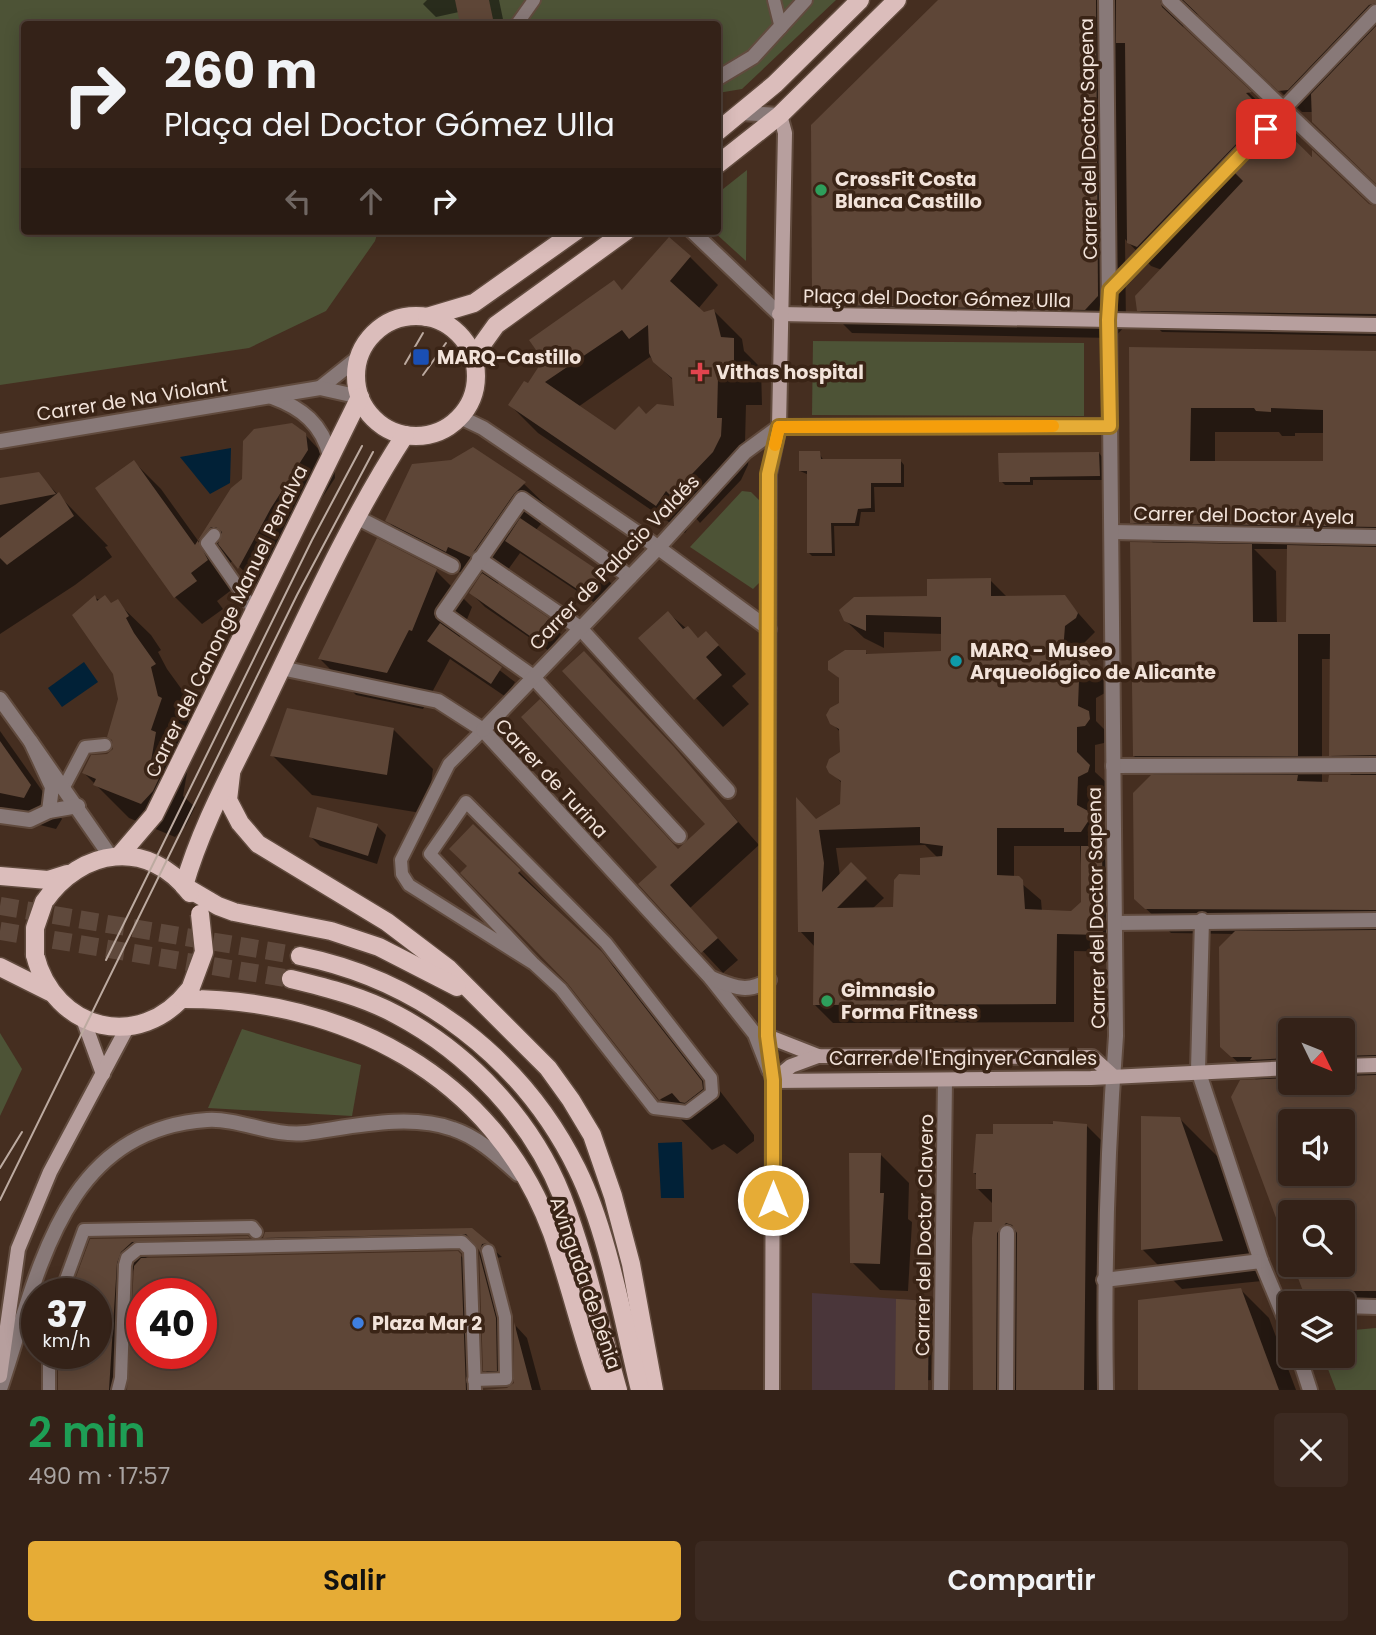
<!DOCTYPE html>
<html lang="es">
<head>
<meta charset="utf-8">
<style>
  :root { --surface:#342218; --page:#3c2a21; --text:#f1f3f6; --muted:#a9a4a2; --line:#4e3f37; --accent:#e6ac36 }
  body { margin:0; font-family:Poppins,sans-serif; background:var(--page); color:var(--text); height:100vh; display:flex; flex-direction:column; font-size:26px; white-space:nowrap }
  * { box-sizing:border-box; margin:0 }
  p { font-size:23px; color:var(--muted) }
  .icon { flex:none; width:38px; height:38px; fill:none; stroke:currentColor; stroke-width:2; stroke-linecap:round; stroke-linejoin:round }
  .map { position:relative; height:1390px; overflow:hidden }
  .side { display:flex; flex-direction:column; background:var(--surface); flex:1 }
  .side>* { flex:none }
  .top-card { position:absolute; left:21px; top:21px; width:700px; height:214px; border-radius:7px; box-shadow:0 4px 18px #0003,0 0 0 2px var(--line); background:#342218; color:var(--text); overflow:hidden }
  .needle { width:46px; rotate:133deg }
  .tools { position:absolute; left:1278px; top:1018px; display:grid; gap:14px }
  .tools a { display:grid; place-items:center; width:77px; height:77px; border-radius:7px; background:var(--surface); box-shadow:0 4px 18px #0003,0 0 0 2px var(--line); font-size:35px }
  .speed { position:absolute; left:21px; top:1278px; display:flex; gap:14px; font-size:35px; font-weight:700; text-align:center }
  .speed>* { display:grid; place-content:center; width:91px; height:91px; border-radius:50%; background:var(--surface); box-shadow:0 4px 18px #0003,0 0 0 2px var(--line); line-height:1 }
  .speed small { font-size:18px; font-weight:400 }
  .speed .limit { border:10px solid #d22; background:#fff; color:#111 }
  .pin { position:absolute; display:grid; place-items:center; width:60px; height:60px; color:#fff; margin:-30px; border-radius:14px; box-shadow:0 4px 10px #0006 }
  .me { position:absolute; width:77px; margin:-38px; rotate:0deg; stroke-linejoin:round; filter:drop-shadow(0 0 5px #0008) }
  .turn { display:flex; align-items:center; gap:24px; height:147px; padding:0 28px; font-size:32px }
  .turn .icon { width:91px; height:91px; stroke-width:2.5 }
  .turn b { display:block; font-size:49px; line-height:60px }
  .lanes { display:flex; align-items:center; height:66px; padding:0 28px; background:#0003; justify-content:center; gap:35px; direction:ltr }
  .lanes .off { opacity:.35 }
  .round { display:grid; place-items:center; flex:none; width:74px; height:74px; border-radius:7px; background:var(--page) }
  .summary { display:flex; align-items:center; justify-content:space-between; height:119px; padding:0 28px }
  h1 { font-size:42px; font-weight:600; line-height:52px; color:#1e9e55 }
  .button { display:flex; gap:14px; margin-top:auto; padding:14px 28px }
  .button a { flex:1; height:80px; border-radius:7px; background:var(--accent); color:#111; font-size:28px; font-weight:600; line-height:80px; text-align:center }
  .button a+a { background:var(--page); color:var(--text) }
  .map>svg:first-child { display:block }
</style>
</head>
<body>
<div class="map">
<svg width="1376" height="1390" viewBox="0 0 1376 1390">
  <rect width="100%" height="100%" fill="#452e20"/>
  <polygon fill="#4a363a" points="812,1293 929,1301 928,1390 812,1390"/>
  <g fill="#4d5336">
    <polygon points="0,0 836,0 742,89 718,93 718,24 24,24 24,231 378,231 375,241 326,311 249,348 0,385"/>
    <polygon points="747,170 746,261 713,231 718,231 718,193"/>
    <polygon points="813,341 1084,343 1084,416 812,415"/>
    <polygon points="742,491 751,492 759,500 759,583 753,589 690,547"/>
    <polygon points="242,1029 361,1065 352,1116 208,1108"/>
    <polygon points="0,1033 22,1069 0,1116"/>
    <polygon points="1376,1328 1376,1390 1336,1390 1323,1356 1342,1356 1342,1331"/>
  </g>
  <g fill="#012137">
    <polygon points="231,448 230,483 210,494 180,457"/>
    <polygon points="84,662 98,682 62,707 48,688"/>
    <polygon points="682,1142 684,1198 661,1198 658,1143"/>
  </g>
  <g fill="#0007" fill-rule="evenodd">
    <polygon points="427,0 499,0 504,24 462,24 459,12 436,17 423,4"/>
    <polygon points="941,0 1376,0 1376,182 1313,112 1302,112 1200,15 1190,12 1182,20 1184,30 1272,115 1266,115 1280,129 1376,213 1376,336 1162,332 1139,310 1162,270 1151,266 1125,239 1126,325 1114,338 852,333 823,304"/>
    <path d="M690,257L718,285L698,309L704,314L714,311L742,339L744,351L761,368L762,405H746L745,443L750,447L748,465L741,480L700,523L695,517L685,533L538,433L510,405L614,282L623,291ZM650,357L674,381L676,407L647,416L615,433L578,407Z"/>
    <path d="M1131,349L1376,353V1315H1342V1304H1318L1304,1290L1342,1265V1213H1290V1251L1233,1097L1257,1081L1221,1046L1235,934L1171,933L1136,899L1156,777L1134,756L1154,544L1132,522ZM1215,432H1279L1282,436H1295V433H1325L1324,463H1215ZM1254,549H1289L1288,624H1277L1276,571ZM1322,659H1331L1330,755L1352,776L1330,783H1322ZM1290,1031H1342V1083H1290ZM1290,1122H1342V1174H1290Z"/>
    <polygon points="299,428 334,466 335,478 298,535 266,594 233,560 225,569 234,588 217,601 223,609 202,624 175,597 134,462 161,489 199,542 233,490"/>
    <polygon points="473,449 524,484 552,511 535,531 604,576 618,590 604,609 520,553 497,585 547,620 561,634 549,651 485,607 471,593 482,576 477,573 474,579 415,549 387,520 451,462"/>
    <polygon points="819,453 824,461 900,460 904,465 904,487 874,487 875,512 861,512 859,526 834,526 835,556 812,556 808,552 809,475 800,471"/>
    <polygon points="1099,453 1103,458 1103,480 1033,480 1033,485 1005,485 1001,481"/>
    <polygon points="38,474 108,546 105,547 112,557 75,585 0,634 0,480"/>
    <polygon points="436,571 472,607 459,639 515,682 506,697 450,659 423,709 356,695 320,659"/>
    <path d="M990,580L1008,598L1064,597L1095,632L1083,644L1082,658L1108,685L1105,693L1096,698V721L1106,731L1107,738L1104,743L1095,745V772L1108,784L1106,791L1095,795V820L1108,836L1101,847L1120,866V952L1074,951V1022L833,1023L815,1005V947L800,931L817,820L842,805L843,784L831,772L842,753L841,733L832,723L841,704V680L830,669L865,652L868,655L943,653V634L884,632V648L864,638L845,620L841,610L854,598H929ZM925,845L938,858L895,909H872L884,898L851,865L840,876L836,848ZM1014,846H1080L1083,902L1072,913L1042,912L1041,900L1014,877Z"/>
    <polygon points="95,598 112,605 117,602 151,635 161,650 158,652 167,669 188,698 184,701 190,728 184,763 188,767 183,796 195,807 186,825 175,837 129,818 84,773 114,750 120,699"/>
    <polygon points="668,613 699,639 706,633 746,674 732,686 749,704 723,727 640,638"/>
    <polygon points="606,674 759,845 690,908 738,960 723,973 640,884 708,824"/>
    <polygon points="393,729 433,769 427,814 312,795 272,755"/>
    <polygon points="0,731 62,819 56,829 0,815"/>
    <polygon points="377,826 386,835 377,864 320,846 311,837"/>
    <polygon points="473,826 654,1006 754,1135 754,1141 737,1154 724,1144 712,1150 660,1099 569,982 469,867"/>
    <polygon points="1179,1118 1219,1158 1262,1281 1182,1289 1143,1250"/>
    <polygon points="1073,1123 1077,1126 1087,1126 1115,1154 1112,1390 974,1390 994,1205 977,1188 978,1176 974,1173 994,1136 995,1126"/>
    <polygon points="881,1155 909,1183 908,1219 912,1222 908,1291 880,1290 852,1262"/>
    <polygon points="471,1230 502,1257 496,1258 493,1268 510,1334 510,1384 499,1384 485,1370 479,1248 278,1251 265,1237"/>
    <path d="M91,1240H249L261,1251L152,1254L144,1259L458,1253L475,1270L479,1390H128L135,1266L130,1279L124,1390H58L59,1353H96V1293H72ZM142,1293H201V1353H142Z"/>
    <polygon points="1241,1290 1269,1318 1296,1390 1140,1390"/>
    <polygon points="928,1303 932,1307 931,1380 901,1383"/>
    <polygon points="516,1326 527,1338 541,1390 489,1390 508,1389 516,1383"/>
  </g>
  <g fill="#5e4637" fill-rule="evenodd">
    <polygon points="455,0 489,0 494,24 460,24"/>
    <polygon points="938,0 1096,0 1098,296 1085,310 822,305 812,294 811,125"/>
    <polygon points="1116,0 1160,0 1162,7 1252,92 1246,93 1266,113 1137,247 1127,243 1125,43 1116,43"/>
    <polygon points="1183,0 1376,0 1376,3 1369,5 1288,90 1278,91"/>
    <polygon points="1376,26 1376,184 1312,122 1311,94"/>
    <polygon points="1280,126 1312,157 1312,150 1369,204 1376,206 1376,314 1137,311 1135,296 1243,181 1235,173"/>
    <path d="M669,237L691,256L670,281L704,312L714,309L721,337L734,338V378L718,377L717,418H722L721,436L713,452L671,496L666,491L656,506L508,405L524,381L528,383L543,360L529,340L614,280L622,290ZM648,325L649,353L653,362L672,378L674,406L657,404L646,414L639,406L615,430L545,382L622,330L629,339Z"/>
    <path d="M1129,347L1376,351V527L1130,523ZM1191,408H1254L1256,411L1271,412V408L1323,410V461H1190Z"/>
    <polygon points="292,423 306,433 308,450 271,508 238,569 218,544 222,532 216,527 211,527 198,541 208,560 191,573 197,581 174,598 95,488 134,460 195,545 231,488 242,479 243,441 254,429"/>
    <polygon points="473,447 526,482 514,494 470,557 448,547 446,552 385,521 412,464 451,460"/>
    <polygon points="799,451 820,451 821,459 901,459 901,483 871,483 871,508 858,509 855,523 831,523 832,553 807,553 807,471 799,471"/>
    <polygon points="1099,452 1100,476 1030,477 1030,482 999,482 998,453"/>
    <polygon points="39,472 56,494 0,505 0,478"/>
    <polygon points="59,492 74,516 7,565 0,558 0,538"/>
    <polygon points="520,518 605,575 589,597 505,541"/>
    <polygon points="377,538 437,569 412,631 409,630 387,673 318,659"/>
    <polygon points="1130,542 1252,544 1253,622 1286,622 1287,545 1376,547 1376,755 1329,756 1330,634 1298,634 1298,756 1133,756"/>
    <polygon points="482,573 549,618 534,639 469,593"/>
    <path d="M991,578V596L1065,595L1078,613L1076,618L1065,626L1063,652H1072L1085,658L1091,666L1088,675L1079,680L1078,706L1089,711L1090,719L1085,726L1077,727V752L1090,765L1088,772L1078,777L1077,805L1090,812L1089,820L1081,832H1064V828H997V875L1019,876L1023,880L1025,909L1071,911L1081,902V846H1102L1103,935L1057,934L1056,1004L813,1005L814,932H798L796,797L816,819L840,804L841,781L829,773L826,767L829,759L840,752L839,729L830,724L826,715L830,708L839,703V678L828,670V661L845,650H866V654L941,651V617L866,615V631L844,621L839,610L854,597L927,596V579ZM920,827V843L943,846L942,856L920,858V875L899,874L894,880L893,907L837,908L867,878L851,862L822,892L824,863L819,830Z"/>
    <polygon points="95,595 97,601 105,595 111,603 118,599 129,616 126,618 134,633 156,664 151,667 158,696 162,698 151,730 156,732 150,767 162,772 153,791 141,804 93,785 96,779 82,773 91,755 107,754 113,749 112,740 107,737 118,699 113,674 72,615"/>
    <polygon points="668,611 683,629 688,626 698,638 706,631 719,645 706,657 722,675 694,700 638,638"/>
    <polygon points="440,623 502,667 491,684 427,641"/>
    <polygon points="584,651 674,747 738,822 670,885 718,938 701,953 638,884 657,867 521,717 540,699 678,849 705,824 562,671"/>
    <polygon points="287,708 394,728 387,775 270,756"/>
    <polygon points="0,741 31,785 24,798 0,793"/>
    <polygon points="1151,775 1298,775 1297,781 1328,782 1329,775 1376,775 1376,910 1145,909 1134,899 1133,793"/>
    <polygon points="317,807 378,824 368,856 309,837"/>
    <polygon points="473,824 521,870 518,873 602,952 702,1081 703,1089 685,1103 680,1102 672,1093 659,1100 568,984 460,873 467,866 449,849"/>
    <polygon points="1376,930 1376,1055 1342,1056 1342,1031 1290,1031 1290,1058 1250,1060 1252,1057 1231,1057 1220,1047 1219,947 1235,931"/>
    <path d="M1376,1075V1291H1303L1293,1265H1342V1213H1290L1288,1250L1231,1097L1240,1080L1290,1078V1084H1342V1076ZM1290,1122H1342V1174H1290Z"/>
    <polygon points="1141,1116 1180,1117 1223,1241 1141,1250"/>
    <polygon points="1053,1121 1087,1124 1084,1390 1016,1390 1017,1233 1012,1225 1006,1223 997,1233 996,1390 973,1390 972,1238 974,1222 992,1222 992,1189 976,1189 976,1173 973,1173 976,1134 993,1134 993,1124 1053,1124"/>
    <polygon points="849,1153 881,1153 880,1193 884,1193 880,1264 850,1263"/>
    <polygon points="472,1228 490,1243 482,1244 479,1253 496,1318 497,1371 483,1371 479,1250 466,1234 263,1238 265,1232"/>
    <polygon points="248,1236 250,1238 132,1242 121,1252 117,1263 109,1390 58,1390 58,1353 96,1353 96,1293 70,1293 90,1239"/>
    <path d="M458,1251L461,1254L466,1390H127L134,1266L141,1258ZM142,1293H201V1353H142Z"/>
    <polygon points="1241,1288 1279,1390 1138,1390 1138,1300"/>
    <polygon points="896,1299 929,1301 928,1390 895,1390"/>
    <polygon points="514,1322 532,1390 484,1390 507,1388 514,1383"/>
  </g>
  <g fill="none" stroke-linecap="round" stroke-linejoin="round">
    <g stroke="#5f493c" stroke-width="18" stroke-dasharray="18 9" stroke-linecap="butt">
      <polyline points="0,906 300,956"/>
      <polyline points="0,931 291,979"/>
    </g>
    <defs>
      <g id="lane">
        <polyline points="774,0 781,28"/>
        <polyline points="517,24 534,0"/>
        <polyline points="214,535 207,543 253,609"/>
        <polyline points="483,730 449,764 401,860 402,874 409,885 534,964 561,989 654,1108 687,1112 712,1093 711,1078 606,943 466,802 430,854 534,964"/>
        <polyline points="64,787 85,747 105,745"/>
        <polyline points="61,1293 84,1230 252,1227 256,1232"/>
        <polyline points="474,1380 506,1379 505,1317 488,1251"/>
        <polyline points="49,1390 49,1353"/>
        <polyline points="118,1390 121,1378 125,1265 127,1258 138,1249 462,1242 470,1250 475,1390"/>
      </g>
      <g id="street">
        <polyline points="1169,0 1376,197"/>
        <polyline points="718,78 753,57 805,0"/>
        <polyline points="740,113 780,115"/>
        <polyline points="692,231 779,314"/>
        <polyline points="1110,290 1376,12"/>
        <polyline points="320,388 359,357"/>
        <path d="M272,397C302,408 322,424 330,456"/>
        <polyline points="460,417 483,428 645,538 769,629"/>
        <polyline points="0,441 320,388 360,397"/>
        <polyline points="358,518 452,566"/>
        <polyline points="1112,532 1376,537"/>
        <polyline points="479,559 580,628 728,791"/>
        <polyline points="630,577 522,499 443,613 532,676 679,836"/>
        <polyline points="281,668 438,701 483,730 710,977 755,1034 769,1070"/>
        <polyline points="0,699 31,742"/>
        <polyline points="483,730 657,549 745,452 779,427 1110,426"/>
        <polyline points="1113,766 1376,765"/>
        <polyline points="49,811 52,787 31,742 111,857"/>
        <polyline points="0,816 30,820 49,811 78,806"/>
        <polyline points="1202,920 1198,1070 1261,1261 1290,1331"/>
        <polyline points="1115,923 1376,920"/>
        <path d="M711,978C734,987 747,994 769,980"/>
        <polyline points="1104,1280 1261,1261"/>
        <polyline points="1342,1306 1376,1307"/>
        <polyline points="1299,1356 1310,1390"/>
        <path d="M0,1389C38,1277 60,1130 207,1120C240,1118 272,1137 306,1133C352,1127 408,1113 453,1129C478,1137 499,1157 518,1174"/>
        <polyline points="941,1390 945,1080"/>
        <polyline points="1006,1390 1007,1233"/>
        <path d="M1106,1390C1104,1271 1107,1154 1116,1036L1106,0"/>
      </g>
      <g id="secondary">
        <polyline points="779,314 1376,325"/>
        <polyline points="83,1019 103,1074"/>
        <polyline points="767,1036 818,1056 1092,1057 1113,1076"/>
        <polyline points="1342,1066 1376,1065"/>
        <polyline points="773,1081 1091,1078 1290,1068"/>
        <polyline points="773,1081 791,1066 818,1056"/>
        <polyline points="0,1376 18,1249 50,1172 128,1026"/>
        <polyline points="772,1390 773,1081 767,1036 769,474 779,427 785,133 780,115"/>
      </g>
      <g id="primary">
        <polyline points="718,131 775,84 860,0"/>
        <polyline points="718,164 780,115 897,0"/>
        <circle cx="416" cy="376" r="60"/>
        <polyline points="427,317 474,303 576,231"/>
        <polyline points="473,357 496,325 626,231"/>
        <polyline points="231,774 228,800 240,823 258,844 387,922 449,969 548,1068 571,1100 592,1135 613,1196 631,1264 654,1390"/>
        <polyline points="119,856 154,815 360,397"/>
        <polyline points="0,876 48,880 67,874"/>
        <path d="M184,886C201,826 232,771 259,715C304,622 349,521 405,435"/>
        <polyline points="184,886 218,906 234,912 331,931 379,947 457,987"/>
        <path d="M44,902C81,848 148,838 190,893"/>
        <path d="M35,955C54,1031 140,1053 189,990"/>
        <path d="M300,956C420,980 523,1059 577,1169C608,1232 623,1321 640,1390"/>
        <polyline points="0,967 50,992"/>
        <path d="M291,979C328,988 364,997 397,1015C469,1053 532,1120 562,1196C586,1258 600,1326 618,1390"/>
        <path d="M182,999C343,998 494,1075 552,1233C570,1284 582,1338 601,1390"/>
      </g>
    </defs>
    <use href="#lane" stroke="#614b3e" stroke-width="16"/>
    <use href="#street" stroke="#614b3e" stroke-width="18"/>
    <use href="#secondary" stroke="#614b3e" stroke-width="18"/>
    <use href="#primary" stroke="#614b3e" stroke-width="21"/>
    <use href="#lane" stroke="#887978" stroke-width="12"/>
    <use href="#street" stroke="#887978" stroke-width="14"/>
    <use href="#secondary" stroke="#b79f9e" stroke-width="14"/>
    <use href="#primary" stroke="#dbbdbb" stroke-width="18"/>
    <g stroke="#bcaaa0" stroke-width="2">
      <polyline points="405,364 423,333"/>
      <polyline points="423,375 446,343"/>
      <polyline points="106,960 312,540 362,446"/>
      <polyline points="0,1168 22,1132"/>
      <polyline points="0,1200 297,595 373,452"/>
    </g>
    <defs>
      <g id="primary-bridge">
        <polyline points="35,955 35,928 44,902"/>
        <polyline points="191,987 204,952 200,914"/>
      </g>
    </defs>
    <use href="#primary-bridge" stroke="#614b3e" stroke-width="21" stroke-linecap="butt"/>
    <use href="#primary-bridge" stroke="#dbbdbb" stroke-width="18"/>
  </g>
  <g fill="none" stroke-linecap="round" stroke-linejoin="round">
    <defs>
      <polyline id="route" points="773,1200 773,1080 767,1036 768,474 779,427 1110,426 1108,320 1110,290 1266,129"/>
    </defs>
    <use href="#route" stroke="#967023" stroke-width="18"/>
    <use href="#route" stroke="#e6ac36" stroke-width="12"/>
    <polyline stroke="#f59e0b" stroke-width="12" points="775,445 779,427 1053,426"/>
  </g>
  <g fill="#2e9e5b" stroke="#3a2416" stroke-width="2.5">
    <circle cx="821" cy="190" r="7"/>
    <circle cx="827" cy="1001" r="7"/>
  </g>
  <rect fill="#1a4fb4" stroke="#3a2416" stroke-width="2.5" x="412" y="348" width="18" height="18" rx="3.5"/>
  <path fill="#e0444e" stroke="#3a2416" stroke-width="2.5" d="M696.5 361.5h7v7h7v7h-7v7h-7v-7h-7v-7h7z"/>
  <circle fill="#0f9aa8" stroke="#3a2416" stroke-width="2.5" cx="956" cy="661" r="7"/>
  <circle fill="#3f7fe0" stroke="#3a2416" stroke-width="2.5" cx="358" cy="1323" r="7"/>
  <g text-anchor="middle" stroke-width="7" stroke-linejoin="round" paint-order="stroke">
    <g font-size="19" fill="#f2e3da" stroke="#3a2416">
      <text transform="translate(1088 139) rotate(-91)" y="7">Carrer del Doctor Sapena</text>
      <text transform="translate(937 298) rotate(1)" y="7">Plaça del Doctor Gómez Ulla</text>
      <text transform="translate(132 399) rotate(-9)" y="7">Carrer de Na Violant</text>
      <text transform="translate(1244 515) rotate(1)" y="7">Carrer del Doctor Ayela</text>
      <text transform="translate(614 562) rotate(-46)" y="7">Carrer de Palacio Valdés</text>
      <text transform="translate(226 621) rotate(-64)" y="7">Carrer del Canonge Manuel Penalva</text>
      <text transform="translate(552 778) rotate(47)" y="7">Carrer de Turina</text>
      <text transform="translate(1096 908) rotate(-91)" y="7">Carrer del Doctor Sapena</text>
      <text x="963" y="1065">Carrer de l'Enginyer Canales</text>
      <text transform="translate(924 1235) rotate(-89)" y="7">Carrer del Doctor Clavero</text>
      <text transform="translate(586 1283) rotate(71)" y="7">Avinguda de Dénia</text>
    </g>
    <g font-size="19" font-weight="bold" fill="#f2e3da" stroke="#3a2416" text-anchor="start">
      <text x="835" y="186">CrossFit Costa<tspan x="835" dy="22">Blanca Castillo</tspan></text>
      <text x="437" y="364">MARQ-Castillo</text>
      <text x="716" y="379">Vithas hospital</text>
      <text x="970" y="657">MARQ - Museo<tspan x="970" dy="22">Arqueológico de Alicante</tspan></text>
      <text x="841" y="997">Gimnasio<tspan x="841" dy="22">Forma Fitness</tspan></text>
      <text x="372" y="1330">Plaza Mar 2</text>
    </g>
  </g>
</svg>
<div class="tools">
<a><svg class="needle" viewBox="-14 -14 28 28"><path d="M0-13l5 13h-10z" fill="#e53935"/><path d="M0 13l5-13h-10z" fill="#a9a4a2"/></svg></a>
<a><svg class="icon" aria-label="sound" viewBox="0 0 24 24"><path d="M4 9h4l5-4v14l-5-4H4zM17 9q2 3 0 6"/></svg></a>
<a><svg class="icon" aria-label="search" viewBox="0 0 24 24"><circle cx="10" cy="10" r="6"/><path d="M15 15l6 6"/></svg></a>
<a><svg class="icon" aria-label="layers" viewBox="0 0 24 24"><path d="M12 4l9 5-9 5-9-5zM3 14l9 5 9-5"/></svg></a>
</div>
<div class="speed"><div>37<small>km/h</small></div><div class="limit">40</div></div>
<div class="pin" style="left:1266px;top:129px;background:#d93025"><svg class="icon" aria-label="arrive" viewBox="0 0 24 24"><path d="M6 21V4h12l-3 4 3 4H6"/></svg></div>
<svg class="me" style="left:773px;top:1200px" viewBox="-20 -20 40 40"><circle r="17" fill="#e6ac36" stroke="#fff" stroke-width="3"/><path d="M0-11L8 9 0 5-8 9z" fill="#fff"/></svg>
<div class="top-card">
<div class="turn"><svg class="icon" aria-label="right" viewBox="0 0 24 24"><path d="M7 20v-9h11M14 6l5 5-5 5"/></svg><div><b>260 m</b>Plaça del Doctor Gómez Ulla</div></div>
<div class="lanes"><svg class="icon off" aria-label="left" viewBox="0 0 24 24"><path d="M17 20v-9H6M10 6l-5 5 5 5"/></svg><svg class="icon off" aria-label="ahead" viewBox="0 0 24 24"><path d="M12 20V5M6 11l6-6 6 6"/></svg><svg class="icon" aria-label="right" viewBox="0 0 24 24"><path d="M7 20v-9h11M14 6l5 5-5 5"/></svg></div>
</div>
</div>
<section class="side">
<div class="summary"><div><h1>2 min</h1><p>490 m · 17:57</p></div><a class="round"><svg class="icon" aria-label="close" viewBox="0 0 24 24"><path d="M6 6l12 12M18 6L6 18"/></svg></a></div>
<div class="button"><a>Salir</a><a>Compartir</a></div>
</section>
</body>
</html>
